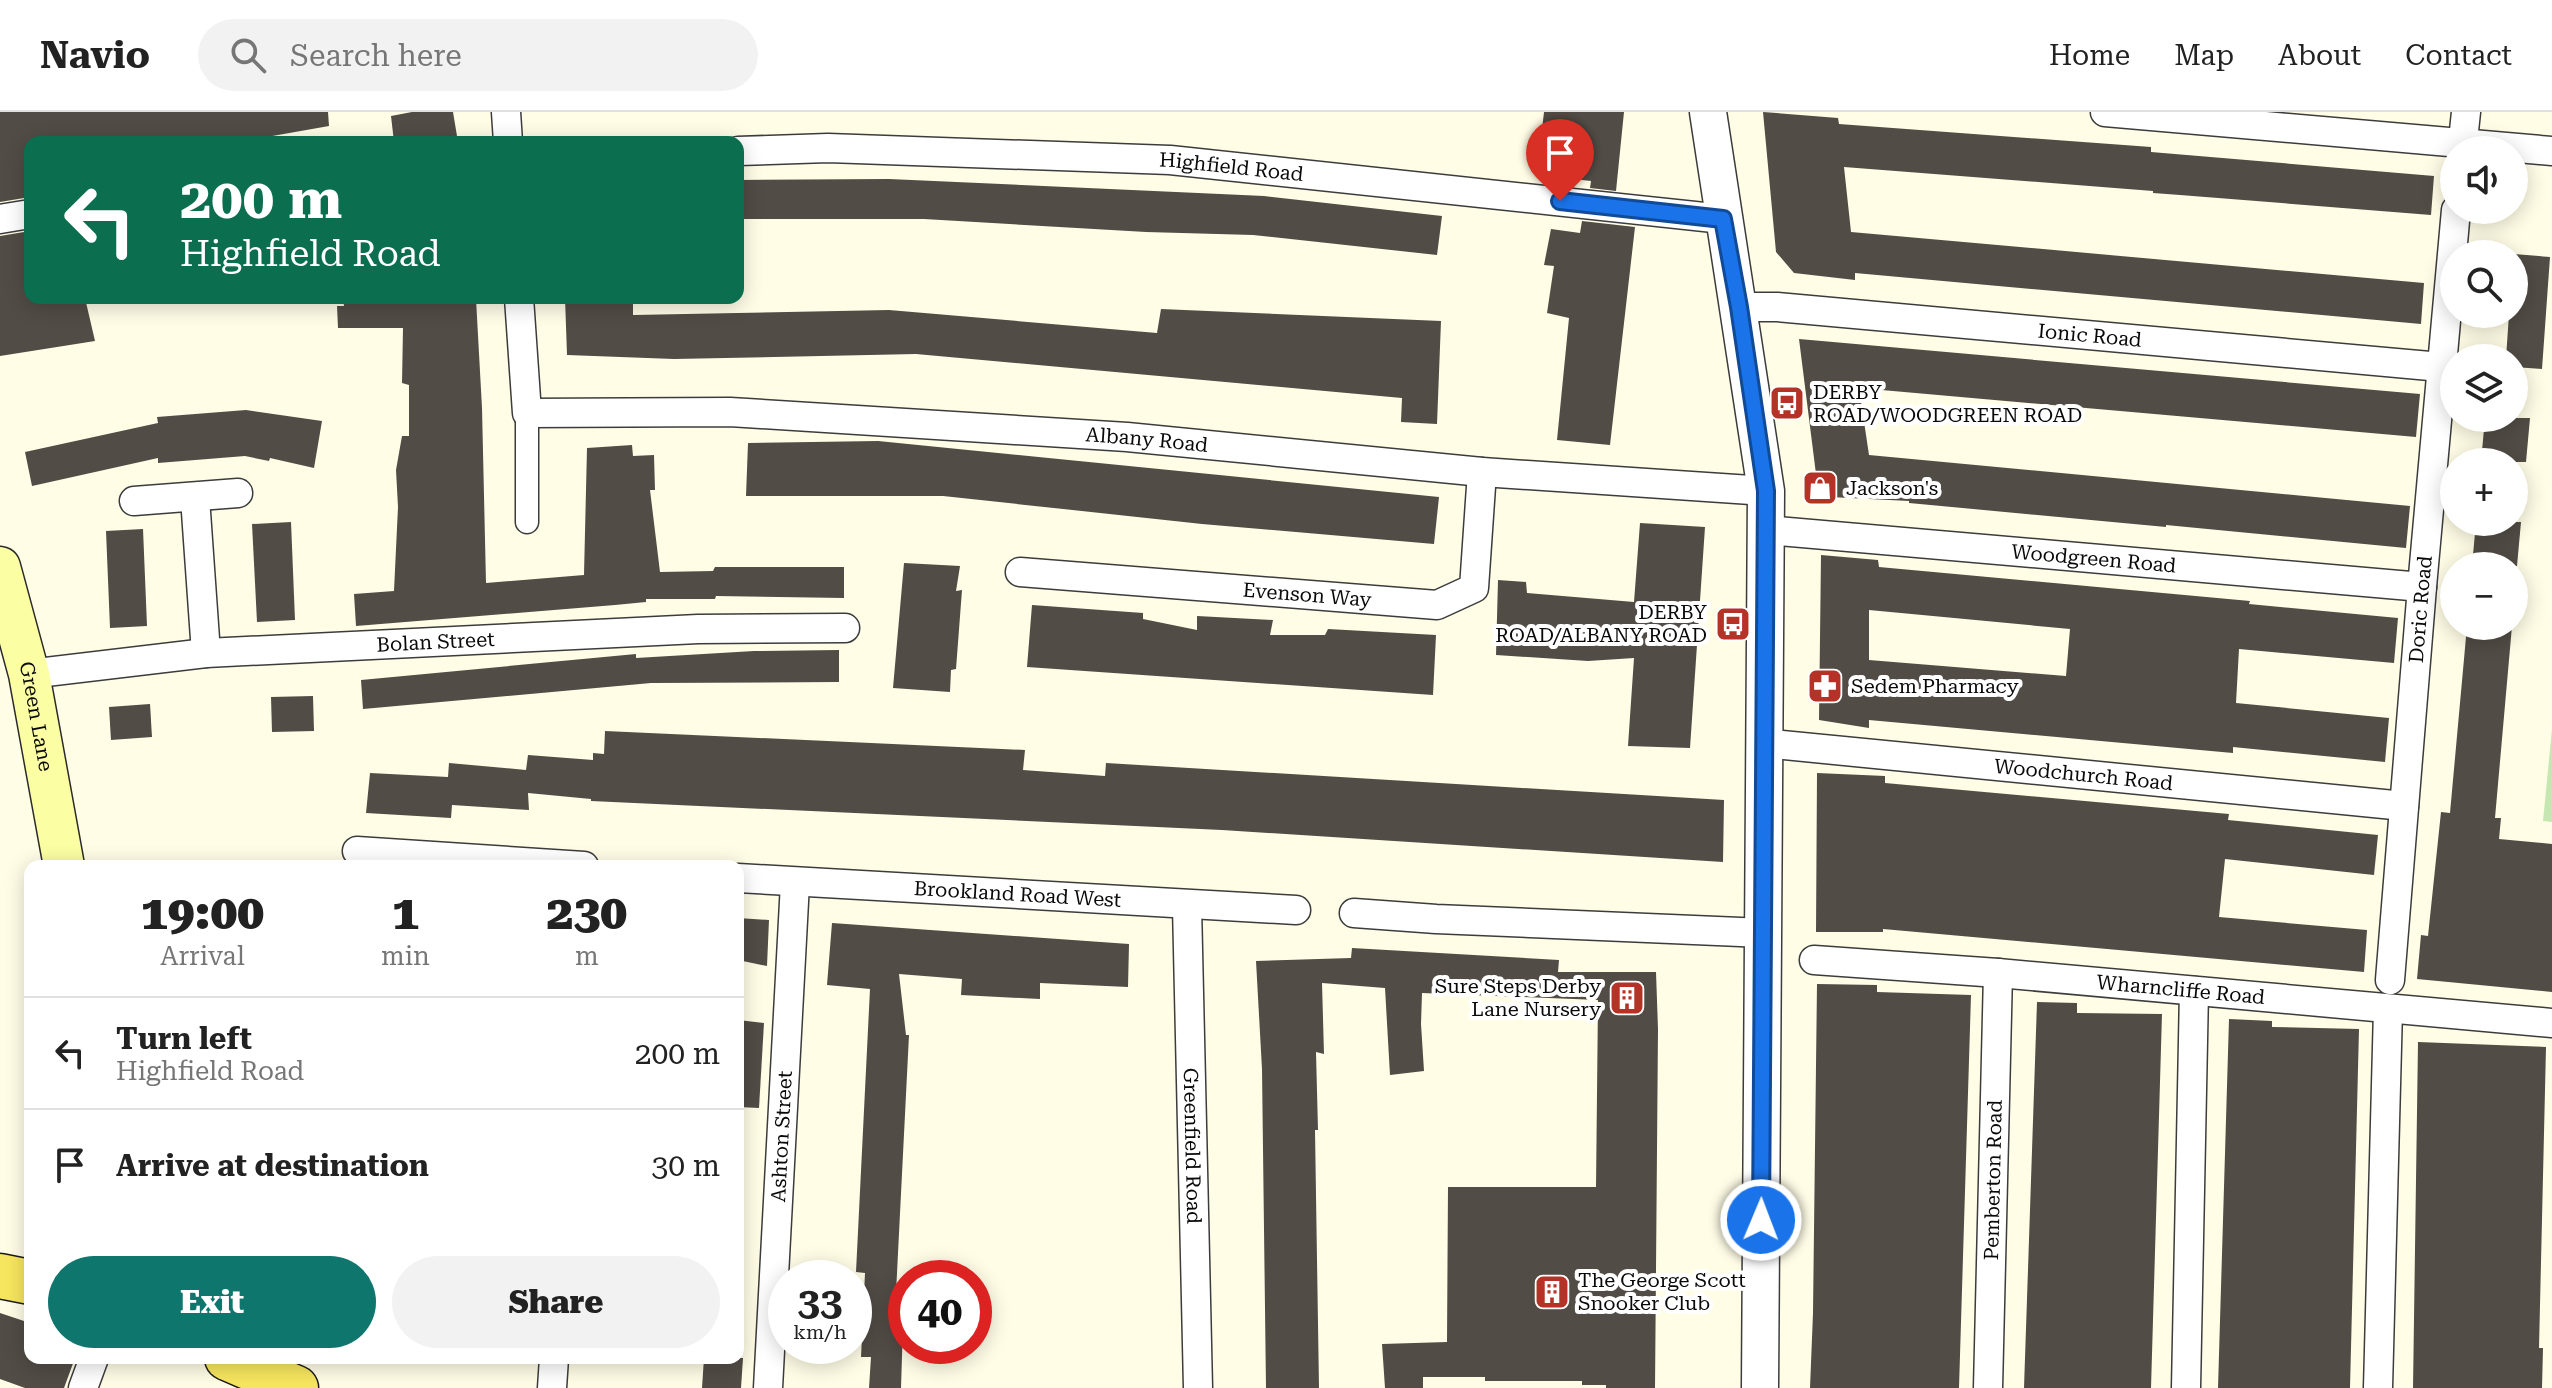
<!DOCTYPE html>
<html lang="en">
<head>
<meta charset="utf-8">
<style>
  :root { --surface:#fff; --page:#f2f2f2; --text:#222; --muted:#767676; --line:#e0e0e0; --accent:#0f766e }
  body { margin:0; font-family:"Roboto Serif",serif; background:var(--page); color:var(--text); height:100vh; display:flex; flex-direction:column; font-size:30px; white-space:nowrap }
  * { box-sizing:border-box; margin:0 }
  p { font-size:26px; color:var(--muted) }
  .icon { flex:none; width:44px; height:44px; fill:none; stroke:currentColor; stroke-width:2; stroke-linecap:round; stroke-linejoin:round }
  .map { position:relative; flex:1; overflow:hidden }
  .drawer { position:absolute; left:24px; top:748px; width:720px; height:504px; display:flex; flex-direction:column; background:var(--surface); border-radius:16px; box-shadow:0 4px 20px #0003 }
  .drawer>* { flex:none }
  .guide { position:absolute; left:24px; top:24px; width:720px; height:168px; border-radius:16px; box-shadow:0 4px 20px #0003; background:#0b6e4f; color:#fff; overflow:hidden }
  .controls { position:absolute; left:2440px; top:24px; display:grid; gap:16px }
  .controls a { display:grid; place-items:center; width:88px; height:88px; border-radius:50%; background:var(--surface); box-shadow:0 4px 20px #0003; font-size:40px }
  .speed { position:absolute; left:768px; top:1148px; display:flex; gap:16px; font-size:40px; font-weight:700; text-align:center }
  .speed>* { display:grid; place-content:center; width:104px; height:104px; border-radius:50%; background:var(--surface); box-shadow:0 4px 20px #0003; line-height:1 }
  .speed small { font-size:20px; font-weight:400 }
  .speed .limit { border:12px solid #d22; background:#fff; color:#111 }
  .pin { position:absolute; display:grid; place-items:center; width:68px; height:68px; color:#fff; margin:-82px -34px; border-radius:50% 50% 50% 0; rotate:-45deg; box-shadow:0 0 8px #0007 }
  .pin .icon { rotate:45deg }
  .me { position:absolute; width:88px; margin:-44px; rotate:1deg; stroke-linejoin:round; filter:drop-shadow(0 0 6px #0008) }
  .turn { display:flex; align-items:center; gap:28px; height:168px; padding:0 24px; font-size:36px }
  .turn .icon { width:104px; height:104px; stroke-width:2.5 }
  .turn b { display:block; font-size:56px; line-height:68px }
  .eta { display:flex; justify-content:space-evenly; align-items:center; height:136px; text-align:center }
  .eta b { font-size:48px; font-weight:800; line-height:56px }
  .button { display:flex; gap:16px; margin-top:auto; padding:16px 24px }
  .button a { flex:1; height:92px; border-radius:48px; background:var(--accent); color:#fff; font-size:32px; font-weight:800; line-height:92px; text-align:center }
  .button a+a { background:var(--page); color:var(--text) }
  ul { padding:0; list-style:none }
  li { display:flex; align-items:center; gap:24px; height:112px; padding:0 24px; border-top:2px solid var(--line) }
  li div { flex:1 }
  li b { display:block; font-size:30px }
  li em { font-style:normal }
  header { display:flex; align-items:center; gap:48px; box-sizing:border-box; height:112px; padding:0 40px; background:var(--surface); border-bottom:2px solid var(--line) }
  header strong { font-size:38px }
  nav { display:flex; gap:44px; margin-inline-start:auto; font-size:28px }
  .search { width:560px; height:72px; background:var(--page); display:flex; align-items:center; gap:20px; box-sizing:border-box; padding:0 28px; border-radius:44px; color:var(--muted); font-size:30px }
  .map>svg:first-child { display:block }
</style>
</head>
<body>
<header>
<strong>Navio</strong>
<div class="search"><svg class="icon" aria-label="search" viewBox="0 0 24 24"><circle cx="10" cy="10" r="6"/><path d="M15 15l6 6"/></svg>Search here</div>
<nav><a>Home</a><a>Map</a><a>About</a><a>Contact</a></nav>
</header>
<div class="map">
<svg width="2552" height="1276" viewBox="0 0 2552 1276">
  <rect width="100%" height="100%" fill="#fffde6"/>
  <polygon fill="#c6e7b2" points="2552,617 2552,710 2543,709"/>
  <g fill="#524c46" fill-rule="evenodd">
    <polygon points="0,0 328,0 329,14 238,30 30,30 30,85 0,90"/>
    <polygon points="412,0 453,0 458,30 394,30 391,4"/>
    <polygon points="1544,0 1624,0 1616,79 1590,76 1591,69 1565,66 1566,58 1538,53"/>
    <polygon points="1763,0 1838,6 1839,12 2151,35 2151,40 2434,64 2431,103 2180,83 2153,81 2153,79 1844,55 1851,120 2424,171 2421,212 1855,161 1855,168 1794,161 1776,140"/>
    <polygon points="889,67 1264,84 1442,104 1437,143 1253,123 1146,120 924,107 738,107 738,68"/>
    <polygon points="1582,109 1635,115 1610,333 1557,328 1569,206 1547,201 1554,154 1544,153 1551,117 1580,121"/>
    <polygon points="30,119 30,186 85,186 95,229 0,244 0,124"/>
    <polygon points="2514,142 2550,145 2542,257 2514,255 2514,246 2506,246 2509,202 2514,202"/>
    <polygon points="343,186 393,186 394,191 476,187 482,296 486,471 584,463 587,336 632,333 633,344 654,343 655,378 650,378 660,460 713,459 715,455 844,455 844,486 716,484 715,487 646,487 646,490 615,493 356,514 354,482 394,479 398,395 396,358 402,324 409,324 409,273 402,271 403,216 338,216 337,194 344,194"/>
    <polygon points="565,186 633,186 633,203 889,198 1157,221 1161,197 1441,209 1437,312 1401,310 1402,286 916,242 674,247 567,243"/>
    <polygon points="1799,227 2420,282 2416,325 1859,276 1869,343 2410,394 2406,436 2166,413 2166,415 1909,391 1909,389 1830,385 1817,370"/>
    <polygon points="246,298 322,309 314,356 270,346 269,349 245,344 158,351 158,346 32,374 25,340 158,311 157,305"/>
    <polygon points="2485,306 2530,306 2526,350 2481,350"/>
    <polygon points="878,329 1439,385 1434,432 1202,412 943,384 746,384 748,331"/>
    <polygon points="291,410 295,508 257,510 252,412"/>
    <polygon points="2476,410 2521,410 2517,454 2472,454"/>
    <polygon points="1640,411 1705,415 1690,636 1628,634 1634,546 1588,549 1496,543 1498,468 1526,470 1527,481 1634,490"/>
    <polygon points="143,417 147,514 110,516 106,419"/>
    <path d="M1821,443L1878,448L1879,455L2250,489L2249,492L2398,506L2394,551L2239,537L2236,591L2389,606L2385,650L2233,635V641L1869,608V616L1819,608ZM1869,498L2070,517L2066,564L1869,548Z"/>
    <polygon points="904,451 960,454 956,479 962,478 956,557 951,558 950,580 893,576"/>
    <polygon points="1032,493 1143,501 1143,507 1197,518 1197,504 1273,508 1270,523 1325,523 1328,517 1436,523 1433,583 1027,555"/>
    <polygon points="2467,514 2512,514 2495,706 2501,706 2499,727 2552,732 2552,880 2417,867 2421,823 2428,824 2441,700 2450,701"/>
    <polygon points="839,538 839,570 651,571 363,597 361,568 636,542 636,546 754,539"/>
    <polygon points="313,584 314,619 272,620 271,585"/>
    <polygon points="150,592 152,625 111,628 109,595"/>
    <polygon points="605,619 1025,638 1023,658 1105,664 1106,651 1724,688 1723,750 1222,718 591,689 591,687 528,681 529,698 452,693 451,706 366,701 370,661 448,665 449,651 526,658 528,643 593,648 593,641 604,642"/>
    <polygon points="1817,661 1885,664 1885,671 2229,702 2228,708 2378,723 2374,763 2225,747 2219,805 2367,818 2364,860 1883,817 1883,820 1816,820"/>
    <polygon points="738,806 769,808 767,854 738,848"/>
    <polygon points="832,811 1129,832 1128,875 1040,871 1040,887 961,883 962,867 899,862 906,923 909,923 896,1181 904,1181 901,1276 869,1276 871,1245 861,1245 865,1161 856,1160 870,877 827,873"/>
    <polygon points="1352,836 1559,848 1558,860 1656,860 1658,917 1655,1276 1606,1276 1606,1273 1582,1273 1582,1269 1485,1269 1485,1265 1423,1265 1423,1276 1385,1276 1382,1232 1447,1230 1448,1075 1596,1075 1598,888 1422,881 1421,912 1424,959 1390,963 1385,876 1322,871 1324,942 1316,940 1318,1018 1315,1018 1319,1276 1266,1276 1262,957 1256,849 1351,846"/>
    <polygon points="1817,872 1877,873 1877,880 1971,883 1959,1276 1810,1276 1813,1201"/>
    <polygon points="2037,890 2077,891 2077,901 2162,902 2151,1276 2024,1276"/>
    <polygon points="2229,907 2272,909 2272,915 2359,917 2350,1276 2218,1276"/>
    <polygon points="738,908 764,911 759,996 738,995"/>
    <polygon points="2418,930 2546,935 2539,1236 2543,1236 2542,1276 2413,1276"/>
    <polygon points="0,1201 30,1211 30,1246 75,1246 64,1276 25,1276 0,1267"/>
    <polygon points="704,1246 743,1246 741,1276 702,1276"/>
  </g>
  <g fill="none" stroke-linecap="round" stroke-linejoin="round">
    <defs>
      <polyline id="pedestrian" points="527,410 527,301"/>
      <g id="minor">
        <polyline points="506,0 508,30"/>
        <polyline points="2105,0 2552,39"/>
        <polyline points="2462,38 2466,0"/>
        <path id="s1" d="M738,39L828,36L1170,48L1723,107"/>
        <polyline points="0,107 30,102"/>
        <path id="s2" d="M519,186L527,301L730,300L1127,325L1482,360L1766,379"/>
        <path id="s3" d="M1739,195H1777L2441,255"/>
        <polyline points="195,386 206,541"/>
        <polyline points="134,389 238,381"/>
        <path id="s4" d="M1767,418L2422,475"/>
        <path id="s5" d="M1020,460L1437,493L1474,476L1482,360"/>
        <path id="s6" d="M29,562L206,541L698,517L845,516"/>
        <path id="s7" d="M1763,631L2404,694"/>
        <polyline points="357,739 584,754"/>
        <path id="s8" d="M738,766L1296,798"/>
        <path id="s9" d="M1187,794L1198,1276"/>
        <polyline points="1354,801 1436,807 1764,821"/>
        <path id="s10" d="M1814,848L1998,861L2552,911"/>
        <path id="s11" d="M2390,868L2422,475L2456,98"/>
        <polyline points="83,1276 94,1246"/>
        <polyline points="552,1276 554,1246"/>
        <path id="s12" d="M768,1276L795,771"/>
        <path id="s13" d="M1988,1276L1998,861"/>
        <polyline points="2186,1276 2194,879"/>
        <polyline points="2378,1276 2388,897"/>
      </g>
      <polyline id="tertiary" points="1708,0 1766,379 1760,1276"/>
      <g id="secondary">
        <path id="s14" d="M0,455L29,562L64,754"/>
      </g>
      <g id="primary">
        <polyline points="0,1164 30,1170"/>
        <polyline points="227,1246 296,1276"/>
      </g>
    </defs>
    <use href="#pedestrian" stroke="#3c3c3c" stroke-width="25"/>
    <use href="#minor" stroke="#3c3c3c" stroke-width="31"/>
    <use href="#tertiary" stroke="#3c3c3c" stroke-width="39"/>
    <use href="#secondary" stroke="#2b2b2b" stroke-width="43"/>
    <use href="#primary" stroke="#1a1a1a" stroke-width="47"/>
    <use href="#pedestrian" stroke="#fff" stroke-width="22"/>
    <use href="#minor" stroke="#fff" stroke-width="28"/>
    <use href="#tertiary" stroke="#fff" stroke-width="36"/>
    <use href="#secondary" stroke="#fbfea2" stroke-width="40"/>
    <use href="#primary" stroke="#f6e65f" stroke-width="44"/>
  </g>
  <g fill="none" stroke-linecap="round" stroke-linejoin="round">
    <defs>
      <polyline id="route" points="1560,89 1723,107 1739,195 1766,379 1761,1108"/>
    </defs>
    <use href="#route" stroke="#114b97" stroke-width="20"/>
    <use href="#route" stroke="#1a73e8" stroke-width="14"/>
  </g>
  <defs>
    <symbol id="bus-square" viewBox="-11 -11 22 22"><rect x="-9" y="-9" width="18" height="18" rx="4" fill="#b53326" stroke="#fff"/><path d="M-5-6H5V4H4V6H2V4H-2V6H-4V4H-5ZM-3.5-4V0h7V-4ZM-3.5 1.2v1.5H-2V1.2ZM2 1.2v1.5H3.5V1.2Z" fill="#fff"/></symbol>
    <symbol id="shop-square" viewBox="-11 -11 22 22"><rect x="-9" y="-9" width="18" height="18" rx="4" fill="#b53326" stroke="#fff"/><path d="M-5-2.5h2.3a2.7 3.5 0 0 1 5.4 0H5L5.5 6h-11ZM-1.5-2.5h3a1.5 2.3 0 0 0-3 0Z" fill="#fff"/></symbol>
    <symbol id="pharmacy-square" viewBox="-11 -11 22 22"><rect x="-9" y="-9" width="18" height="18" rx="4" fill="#b53326" stroke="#fff"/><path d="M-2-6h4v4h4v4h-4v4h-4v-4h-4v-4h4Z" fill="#fff"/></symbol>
    <symbol id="building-square" viewBox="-11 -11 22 22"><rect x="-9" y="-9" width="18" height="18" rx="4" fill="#b53326" stroke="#fff"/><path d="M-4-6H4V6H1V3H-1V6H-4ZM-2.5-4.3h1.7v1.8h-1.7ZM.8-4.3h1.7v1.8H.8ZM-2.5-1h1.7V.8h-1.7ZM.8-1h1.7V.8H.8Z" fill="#fff"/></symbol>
  </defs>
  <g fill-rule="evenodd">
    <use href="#bus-square" x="1767" y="271" width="40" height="40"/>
    <use href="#shop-square" x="1800" y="356" width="40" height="40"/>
    <use href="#bus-square" x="1713" y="492" width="40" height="40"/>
    <use href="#pharmacy-square" x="1805" y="554" width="40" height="40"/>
    <use href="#building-square" x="1607" y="866" width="40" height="40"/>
    <use href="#building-square" x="1532" y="1160" width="40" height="40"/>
  </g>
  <g text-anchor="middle" stroke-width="8" stroke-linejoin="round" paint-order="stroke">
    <g font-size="20" fill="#090909" stroke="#fff">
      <text dy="7" stroke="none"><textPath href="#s1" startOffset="494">Highfield Road</textPath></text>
      <text dy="7" stroke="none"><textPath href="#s3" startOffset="352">Ionic Road</textPath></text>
      <text dy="7" stroke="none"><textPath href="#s2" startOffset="736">Albany Road</textPath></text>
      <text dy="7" stroke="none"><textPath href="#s4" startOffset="328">Woodgreen Road</textPath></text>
      <text dy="7" stroke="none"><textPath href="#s5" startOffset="288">Evenson Way</textPath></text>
      <text dy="7" stroke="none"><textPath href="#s11" startOffset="372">Doric Road</textPath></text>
      <text dy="7" stroke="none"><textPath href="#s6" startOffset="408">Bolan Street</textPath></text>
      <text dy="7" stroke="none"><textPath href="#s14" startOffset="154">Green Lane</textPath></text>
      <text dy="7" stroke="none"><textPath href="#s7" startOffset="322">Woodchurch Road</textPath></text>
      <text dy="7" stroke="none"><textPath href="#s8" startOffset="280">Brookland Road West</textPath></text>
      <text dy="7" stroke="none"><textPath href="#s10" startOffset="368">Wharncliffe Road</textPath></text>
      <text dy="7" stroke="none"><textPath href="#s12" startOffset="252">Ashton Street</textPath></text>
      <text dy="7" stroke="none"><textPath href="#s9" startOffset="240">Greenfield Road</textPath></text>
      <text dy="7" stroke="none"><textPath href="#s13" startOffset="208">Pemberton Road</textPath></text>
    </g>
    <g font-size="20" fill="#090909" stroke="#fff" text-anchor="start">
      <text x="1813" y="287">DERBY<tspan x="1813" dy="23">ROAD/WOODGREEN ROAD</tspan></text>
      <text x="1846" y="383">Jackson's</text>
      <text x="1707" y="507" text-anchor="end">DERBY<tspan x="1707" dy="23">ROAD/ALBANY ROAD</tspan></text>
      <text x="1851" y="581">Sedem Pharmacy</text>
      <text x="1601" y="881" text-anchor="end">Sure Steps Derby<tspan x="1601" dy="23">Lane Nursery</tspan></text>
      <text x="1578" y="1175">The George Scott<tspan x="1578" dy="23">Snooker Club</tspan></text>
    </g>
  </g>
</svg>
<div class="controls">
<a><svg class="icon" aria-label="sound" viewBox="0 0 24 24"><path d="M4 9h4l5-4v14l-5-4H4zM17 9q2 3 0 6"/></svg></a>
<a><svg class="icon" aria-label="search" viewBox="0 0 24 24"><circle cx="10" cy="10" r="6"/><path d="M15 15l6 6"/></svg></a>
<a><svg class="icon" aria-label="layers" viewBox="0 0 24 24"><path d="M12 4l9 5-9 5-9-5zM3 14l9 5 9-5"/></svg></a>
<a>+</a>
<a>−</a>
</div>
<div class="speed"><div>33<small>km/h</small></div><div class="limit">40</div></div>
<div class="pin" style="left:1560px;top:89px;background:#d93025"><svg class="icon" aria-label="arrive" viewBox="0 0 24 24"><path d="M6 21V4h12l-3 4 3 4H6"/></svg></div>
<svg class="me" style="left:1761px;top:1108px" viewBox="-20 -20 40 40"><circle r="17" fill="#1a73e8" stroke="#fff" stroke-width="3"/><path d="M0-11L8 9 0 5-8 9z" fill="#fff"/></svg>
<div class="guide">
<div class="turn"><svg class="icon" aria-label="left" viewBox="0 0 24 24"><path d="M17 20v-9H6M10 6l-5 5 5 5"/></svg><div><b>200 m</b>Highfield Road</div></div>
</div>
<section class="drawer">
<div class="eta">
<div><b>19:00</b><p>Arrival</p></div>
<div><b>1</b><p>min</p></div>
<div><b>230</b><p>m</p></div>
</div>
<ul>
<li><svg class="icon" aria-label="left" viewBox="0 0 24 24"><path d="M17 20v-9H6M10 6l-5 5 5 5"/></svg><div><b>Turn left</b><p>Highfield Road</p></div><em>200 m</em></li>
<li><svg class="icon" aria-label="arrive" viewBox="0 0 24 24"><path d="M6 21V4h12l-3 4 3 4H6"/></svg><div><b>Arrive at destination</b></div><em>30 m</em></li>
</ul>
<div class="button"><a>Exit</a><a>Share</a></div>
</section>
</div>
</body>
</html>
